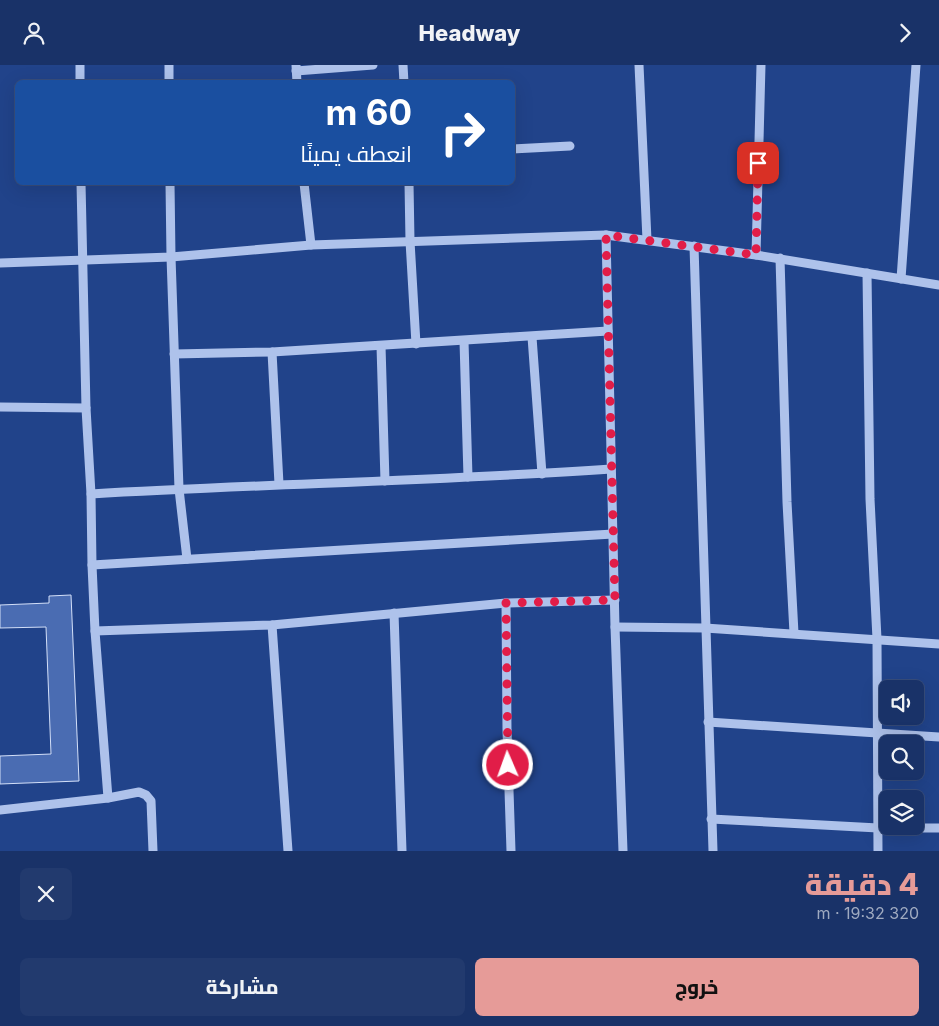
<!DOCTYPE html>
<html lang="ar">
<head>
<meta charset="utf-8">
<style>
  :root { --surface:#193268; --page:#223a6e; --text:#f1f3f6; --muted:#9faac0; --line:#374d7c; --accent:#e69b98 }
  body { margin:0; font-family:Inter,Cairo,sans-serif; background:var(--page); color:var(--text); direction:rtl; height:100vh; display:flex; flex-direction:column; font-size:19px; white-space:nowrap }
  * { box-sizing:border-box; margin:0 }
  p { font-size:16px; color:var(--muted) }
  .icon { flex:none; width:28px; height:28px; fill:none; stroke:currentColor; stroke-width:2; stroke-linecap:round; stroke-linejoin:round }
  .map { position:relative; height:786px; overflow:hidden; direction:ltr }
  .sheet { display:flex; flex-direction:column; background:var(--surface); flex:1 }
  .sheet>* { flex:none }
  .top-card { position:absolute; left:15px; top:15px; width:500px; height:105px; border-radius:8px; box-shadow:0 5px 20px #0002,0 0 0 1px var(--line); direction:rtl; background:#1a4fa0; color:#fff; overflow:hidden }
  .tools { position:absolute; left:879px; top:615px; display:grid; gap:10px }
  .tools a { display:grid; place-items:center; width:45px; height:45px; border-radius:8px; background:var(--surface); box-shadow:0 5px 20px #0002,0 0 0 1px var(--line); font-size:25px }
  .pin { position:absolute; display:grid; place-items:center; width:42px; height:42px; color:#fff; margin:-21px; border-radius:10px; box-shadow:0 2px 8px #0006 }
  .me { position:absolute; width:55px; margin:-28px; rotate:358deg; stroke-linejoin:round; filter:drop-shadow(0 0 4px #0008) }
  .turn { display:flex; align-items:center; gap:18px; height:105px; padding:0 20px; font-size:22px }
  .turn .icon { width:65px; height:65px; stroke-width:2.5 }
  .turn b { display:block; font-size:35px; line-height:42px }
  .round { display:grid; place-items:center; flex:none; width:52px; height:52px; border-radius:8px; background:var(--page) }
  .headline { display:flex; align-items:center; justify-content:space-between; height:85px; padding:0 20px }
  h1 { font-size:30px; font-weight:800; line-height:38px; color:var(--accent) }
  .primary-button { display:flex; gap:10px; margin-top:auto; padding:10px 20px }
  .primary-button a { flex:1; height:58px; border-radius:8px; background:var(--accent); color:#111; font-size:20px; font-weight:800; line-height:58px; text-align:center }
  .primary-button a+a { background:var(--page); color:var(--text) }
  header { display:flex; justify-content:space-between; align-items:center; height:65px; padding:0 20px; background:var(--surface); font-size:22px; font-weight:800 }
  .map>svg:first-child { display:block }
</style>
</head>
<body>
<header><svg class="icon" aria-label="forward" viewBox="0 0 24 24"><path d="M9 5l7 7-7 7"/></svg>Headway<svg class="icon" aria-label="person" viewBox="0 0 24 24"><circle cx="12" cy="8" r="4"/><path d="M4 21q1-7 8-7t8 7"/></svg></header>
<div class="map">
<svg width="939" height="786" viewBox="0 0 939 786">
  <rect width="100%" height="100%" fill="#21438a"/>
  <polygon fill="#4a6cb2" stroke="#d3dff8" points="71,530 79,716 0,719 0,691 51,689 46,562 0,563 0,540 49,538 49,531"/>
  <g fill="none" stroke-linecap="round" stroke-linejoin="round">
    <g stroke="#aec2eb" stroke-width="9">
      <polyline points="80,0 80,18"/>
      <polyline points="169,0 169,18"/>
      <polyline points="296,0 297,18"/>
      <polyline points="403,0 404,18"/>
      <polyline points="639,0 647,175"/>
      <polyline points="296,6 373,0"/>
      <polyline points="512,84 570,81"/>
      <polyline points="81,118 86,343 91,429 92,500 95,566 108,733"/>
      <polyline points="170,118 171,192 179,424 187,494"/>
      <polyline points="304,118 311,180"/>
      <polyline points="409,118 410,176 416,279"/>
      <polyline points="606,170 615,562 623,786"/>
      <polyline points="694,181 713,786"/>
      <polyline points="756,190 761,0"/>
      <polyline points="780,193 787,437 794,568"/>
      <polyline points="0,198 171,192 311,180 606,170 756,190 939,220"/>
      <polyline points="867,208 870,434 877,574 878,786"/>
      <polyline points="901,214 916,0"/>
      <polyline points="532,272 542,409"/>
      <polyline points="464,276 468,412"/>
      <polyline points="381,281 385,416"/>
      <polyline points="272,287 279,419"/>
      <polyline points="174,289 272,287 608,266"/>
      <polyline points="0,342 86,343"/>
      <path d="M91,429C264,419 438,416 611,404"/>
      <polyline points="92,500 613,469"/>
      <polyline points="506,538 507,665 511,786"/>
      <polyline points="394,548 402,786"/>
      <polyline points="272,560 288,786"/>
      <polyline points="615,562 705,563 939,579"/>
      <polyline points="95,566 272,560 506,538 615,535"/>
      <polyline points="708,657 939,672"/>
      <polyline points="0,745 108,733 139,727 146,730 151,736 153,786"/>
      <polyline points="711,754 878,763 939,763"/>
    </g>
  </g>
  <g fill="none" stroke-linecap="round" stroke-linejoin="round">
    <polyline stroke="#e11d48" stroke-width="9" stroke-dasharray="0 16.2" points="508,700 506,538 615,535 606,170 756,190 758,98"/>
  </g>
</svg>
<div class="tools">
<a><svg class="icon" aria-label="sound" viewBox="0 0 24 24"><path d="M4 9h4l5-4v14l-5-4H4zM17 9q2 3 0 6"/></svg></a>
<a><svg class="icon" aria-label="search" viewBox="0 0 24 24"><circle cx="10" cy="10" r="6"/><path d="M15 15l6 6"/></svg></a>
<a><svg class="icon" aria-label="layers" viewBox="0 0 24 24"><path d="M12 4l9 5-9 5-9-5zM3 14l9 5 9-5"/></svg></a>
</div>
<div class="pin" style="left:758px;top:98px;background:#d93025"><svg class="icon" aria-label="arrive" viewBox="0 0 24 24"><path d="M6 21V4h12l-3 4 3 4H6"/></svg></div>
<svg class="me" style="left:508px;top:700px" viewBox="-20 -20 40 40"><circle r="17" fill="#e11d48" stroke="#fff" stroke-width="3"/><path d="M0-11L8 9 0 5-8 9z" fill="#fff"/></svg>
<div class="top-card">
<div class="turn"><svg class="icon" aria-label="right" viewBox="0 0 24 24"><path d="M7 20v-9h11M14 6l5 5-5 5"/></svg><div><b>60 m</b>انعطف يمينًا</div></div>
</div>
</div>
<section class="sheet">
<div class="headline"><div><h1>4 دقيقة</h1><p>320 m · 19:32</p></div><a class="round"><svg class="icon" aria-label="close" viewBox="0 0 24 24"><path d="M6 6l12 12M18 6L6 18"/></svg></a></div>
<div class="primary-button"><a>خروج</a><a>مشاركة</a></div>
</section>
</body>
</html>
